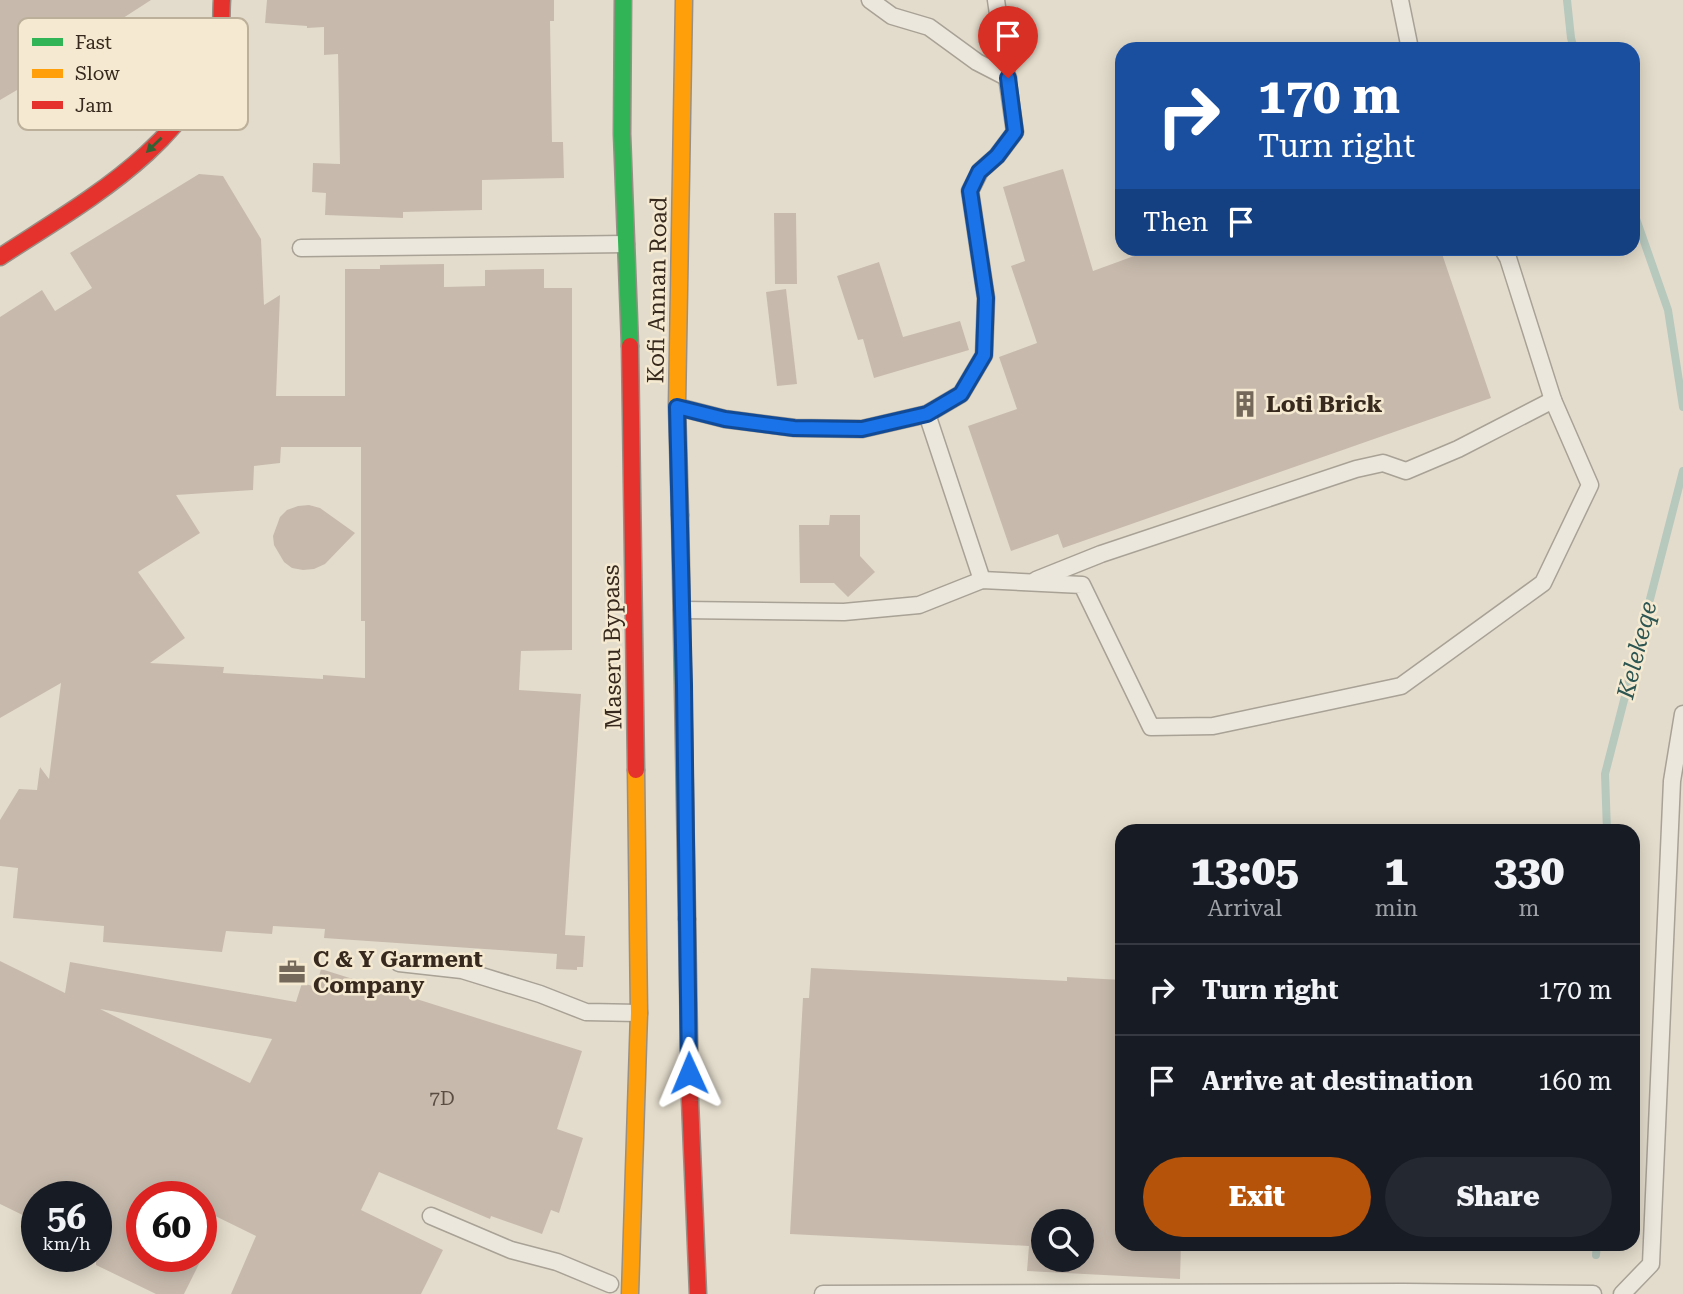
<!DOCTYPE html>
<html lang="en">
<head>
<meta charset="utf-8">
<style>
  :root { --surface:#171b24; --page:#242831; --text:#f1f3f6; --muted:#9ea1a6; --line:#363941; --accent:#b45309 }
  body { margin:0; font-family:"Roboto Serif",serif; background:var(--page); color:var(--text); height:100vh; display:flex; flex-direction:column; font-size:26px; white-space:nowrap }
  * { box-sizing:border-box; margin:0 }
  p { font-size:23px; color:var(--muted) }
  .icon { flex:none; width:38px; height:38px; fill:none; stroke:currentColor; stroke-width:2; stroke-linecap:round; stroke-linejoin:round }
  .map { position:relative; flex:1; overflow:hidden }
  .drawer { position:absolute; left:1115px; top:824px; width:525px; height:427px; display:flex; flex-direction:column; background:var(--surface); border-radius:21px; box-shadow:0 4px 18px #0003 }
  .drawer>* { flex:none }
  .guide { position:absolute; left:1115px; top:42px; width:525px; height:214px; border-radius:21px; box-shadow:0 4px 18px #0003; background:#1a4fa0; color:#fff; overflow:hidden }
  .fabs { position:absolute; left:1031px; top:1209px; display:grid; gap:14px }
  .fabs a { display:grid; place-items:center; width:63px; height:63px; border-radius:50%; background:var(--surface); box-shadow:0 4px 18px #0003; font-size:35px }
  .speed { position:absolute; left:21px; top:1181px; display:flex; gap:14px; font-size:35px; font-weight:700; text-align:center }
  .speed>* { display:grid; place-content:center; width:91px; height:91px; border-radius:50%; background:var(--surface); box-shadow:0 4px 18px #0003; line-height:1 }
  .speed small { font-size:18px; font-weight:400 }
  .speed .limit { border:10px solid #d22; background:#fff; color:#111 }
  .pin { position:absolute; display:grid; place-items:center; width:60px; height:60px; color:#fff; margin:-72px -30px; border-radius:50% 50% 50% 0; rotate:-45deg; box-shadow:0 0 7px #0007 }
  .pin .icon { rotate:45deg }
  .me { position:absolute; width:77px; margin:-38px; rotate:359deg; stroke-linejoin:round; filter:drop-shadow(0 0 5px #0008) }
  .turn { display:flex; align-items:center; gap:24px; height:147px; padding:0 28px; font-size:32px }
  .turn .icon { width:91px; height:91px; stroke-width:2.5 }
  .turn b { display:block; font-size:49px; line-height:60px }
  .then { display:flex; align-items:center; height:66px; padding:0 28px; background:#0003; gap:14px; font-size:26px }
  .eta { display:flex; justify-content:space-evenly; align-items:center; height:119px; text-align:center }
  .eta b { font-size:42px; font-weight:800; line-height:49px }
  .cta { display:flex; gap:14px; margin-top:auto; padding:14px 28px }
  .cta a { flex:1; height:80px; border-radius:42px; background:var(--accent); color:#fff; font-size:28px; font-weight:800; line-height:80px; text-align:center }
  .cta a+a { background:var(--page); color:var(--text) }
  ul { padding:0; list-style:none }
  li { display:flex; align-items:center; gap:21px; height:91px; padding:0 28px; border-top:2px solid var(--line) }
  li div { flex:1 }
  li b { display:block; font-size:26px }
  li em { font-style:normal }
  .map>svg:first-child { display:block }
</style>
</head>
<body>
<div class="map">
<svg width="1683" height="1294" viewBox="0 0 1683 1294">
  <rect width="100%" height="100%" fill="#e3dccc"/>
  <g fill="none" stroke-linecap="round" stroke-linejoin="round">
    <g stroke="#b7c8bd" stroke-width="8">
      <polyline points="1567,0 1571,38 1574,49"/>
      <polyline points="1633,210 1668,310 1683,407"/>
      <polyline points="1607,831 1605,774 1683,471"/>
      <polyline points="1596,1255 1597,1244"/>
    </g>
  </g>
  <g fill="#c7baad" fill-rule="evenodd">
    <polygon points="0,0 151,0 103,31 106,36 66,61 85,91 65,103 46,73 0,100"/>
    <polygon points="267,0 554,0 554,21 550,21 552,142 563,142 564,178 482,180 482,210 403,212 403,218 325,215 326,193 312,192 313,163 340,164 338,54 324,55 324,27 307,28 307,26 265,23"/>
    <polygon points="1063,169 1093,271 1156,248 1440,248 1491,398 1063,548 1058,534 1011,551 968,426 1017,409 999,357 1037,343 1011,266 1025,261 1003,187"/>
    <path d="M199,174L223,176L261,239L264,305L280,295L276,396H345V269H380V265L444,264V287L485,286V270L544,269V288H572V650L521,651L519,690L581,694L565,935L585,936L583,967H577V970L556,969L557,954L324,938L325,929L273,926L272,934L226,931L222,952L103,942L104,926L13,918L18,868L0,866V820L19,789L37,790L40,767L49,779L61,683L0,718V317L42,290L55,311L92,288L70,253ZM281,447H361V621H365V678L323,675V679L223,673L224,667L150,663L185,638L138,572L200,533L176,495L253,490L254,466L280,463Z"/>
    <polygon points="774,213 796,213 797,284 775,284"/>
    <polygon points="879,262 903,337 960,321 969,350 874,378 863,339 858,340 837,276"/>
    <polygon points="786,289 797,384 777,386 766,292"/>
    <polygon points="309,505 320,508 355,533 325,564 314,569 303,570 292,568 284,562 274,545 273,536 280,517 287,510 298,506"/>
    <polygon points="830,515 860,515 860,556 875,572 848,597 834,583 800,583 799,525 829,525"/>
    <path d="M0,961L65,993L70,962L296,1002L302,983L316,987L321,969L582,1051L557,1129L583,1138L559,1213L551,1210L542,1234L491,1216L490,1219L379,1172L361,1210L443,1250L421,1294H231L256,1236L201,1209V1197H142V1256H203L184,1294H156L96,1265V1197H37V1222L0,1204ZM100,1009L272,1039L250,1083Z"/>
    <path d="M811,968L1067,981V977L1122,980V1244H1181L1180,1279L1027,1271L1029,1246L790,1234L803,998H809ZM1043,1222H1082V1260H1043Z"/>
  </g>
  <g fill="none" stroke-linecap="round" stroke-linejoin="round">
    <defs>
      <g id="lane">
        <polyline points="870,0 892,16 929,27 977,62 1008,78"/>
        <polyline points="1400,0 1410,49"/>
        <polyline points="301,248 626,244"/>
        <polyline points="678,407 725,419 795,428 862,429 927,414 961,394 984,355 986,298 970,191 980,171 997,156 1015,132 996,0"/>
        <polyline points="927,414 982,580"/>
        <polyline points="1036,580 1101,554 1356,469 1383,463 1406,471 1458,449 1553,400"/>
        <polyline points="682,610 844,612 919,605 982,580 1082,585 1151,727 1213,726 1401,686 1543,583 1590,485 1553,400 1508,258 1502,248"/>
        <polyline points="399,963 462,970 540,994 586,1012 639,1013"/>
        <polyline points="431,1216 511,1250 557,1262 610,1284"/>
        <polyline points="823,1294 1404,1292 1593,1294"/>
        <polyline points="1622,1294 1651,1264 1672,781 1683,714"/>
      </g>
      <g id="fast">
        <polyline points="623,0 622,134 630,346"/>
        <polyline points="680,515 687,919"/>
      </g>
      <g id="slow">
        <polyline points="680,515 677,406 684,0"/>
        <polyline points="630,1294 639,1013 636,770"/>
      </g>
      <g id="jam">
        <path d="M0,257C82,203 197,142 220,38C222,26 221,12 222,0"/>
        <polyline points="630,346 636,770"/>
        <polyline points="687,919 690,1101 698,1294"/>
      </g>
    </defs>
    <use href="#lane" stroke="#a8a195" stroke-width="19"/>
    <use href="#fast" stroke="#989085" stroke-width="19"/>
    <use href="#slow" stroke="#989085" stroke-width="19"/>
    <use href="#jam" stroke="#989085" stroke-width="19"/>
    <use href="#lane" stroke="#ece7dd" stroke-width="16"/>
    <use href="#fast" stroke="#30b455" stroke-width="16"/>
    <use href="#slow" stroke="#ff9f0a" stroke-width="16"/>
    <use href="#jam" stroke="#e5322d" stroke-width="16"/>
  </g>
  <defs><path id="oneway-solid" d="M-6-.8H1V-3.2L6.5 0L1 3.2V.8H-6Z" transform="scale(1.75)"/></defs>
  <use fill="#346133" href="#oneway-solid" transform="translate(154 145) rotate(136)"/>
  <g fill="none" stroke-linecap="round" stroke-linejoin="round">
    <defs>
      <polyline id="route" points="689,1073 684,685 677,407 725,419 794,428 862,429 927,414 961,394 984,355 986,298 970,191 979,172 997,156 1015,132 1008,78"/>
    </defs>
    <use href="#route" stroke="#114b97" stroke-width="18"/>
    <use href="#route" stroke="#1a73e8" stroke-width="12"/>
  </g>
  <defs>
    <symbol id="building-bare" viewBox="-9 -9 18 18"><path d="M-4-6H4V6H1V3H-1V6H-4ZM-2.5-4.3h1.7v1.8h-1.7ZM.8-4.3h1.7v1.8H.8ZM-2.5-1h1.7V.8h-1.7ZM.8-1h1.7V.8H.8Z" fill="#73685a" stroke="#f5ead1" stroke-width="2.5" paint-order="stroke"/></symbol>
    <symbol id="office-bare" viewBox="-9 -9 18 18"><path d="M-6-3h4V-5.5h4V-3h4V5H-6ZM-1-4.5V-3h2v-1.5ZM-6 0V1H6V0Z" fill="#73685a" stroke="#f5ead1" stroke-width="2.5" paint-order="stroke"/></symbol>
  </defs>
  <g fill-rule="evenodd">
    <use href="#building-bare" x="1226" y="385" width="38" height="38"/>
    <use href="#office-bare" x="273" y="953" width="38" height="38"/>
  </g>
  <g text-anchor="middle" stroke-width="5" stroke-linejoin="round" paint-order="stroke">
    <g font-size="19" fill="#5b4d41">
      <text x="442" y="1105">7D</text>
    </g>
    <g font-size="23" fill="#37291d" stroke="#f5ead1">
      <text transform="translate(657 290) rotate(-89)" y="8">Kofi Annan Road</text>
      <text transform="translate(612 647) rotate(-91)" y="8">Maseru Bypass</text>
    </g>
    <g font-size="23" font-weight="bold" fill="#37291d" stroke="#f5ead1" text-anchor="start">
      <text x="1266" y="412">Loti Brick</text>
      <text x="313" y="967">C &amp; Y Garment<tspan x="313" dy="26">Company</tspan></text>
    </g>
    <g font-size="24" font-style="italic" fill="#2d5653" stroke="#f5ead1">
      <text transform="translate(1637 650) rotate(-76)" y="8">Kelekeqe</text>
    </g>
  </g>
  <rect x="18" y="18" width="230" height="112" rx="10" fill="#f5ead1" stroke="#bcb09b" stroke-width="2"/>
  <rect x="32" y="38" width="31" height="8" fill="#30b455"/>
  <rect x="32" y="69" width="31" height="9" fill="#ff9f0a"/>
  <rect x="32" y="101" width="31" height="8" fill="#e5322d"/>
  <g font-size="19" fill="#37291d">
    <text x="75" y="49">Fast</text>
    <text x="75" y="80">Slow</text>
    <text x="75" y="112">Jam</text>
  </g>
</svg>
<div class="fabs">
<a><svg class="icon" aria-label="search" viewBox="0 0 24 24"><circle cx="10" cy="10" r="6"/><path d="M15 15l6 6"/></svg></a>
</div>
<div class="speed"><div>56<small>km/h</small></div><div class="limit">60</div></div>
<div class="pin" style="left:1008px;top:78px;background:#d93025"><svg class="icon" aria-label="arrive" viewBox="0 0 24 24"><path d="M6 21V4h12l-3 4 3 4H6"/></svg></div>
<svg class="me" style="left:689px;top:1073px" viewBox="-20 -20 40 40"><path d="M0-17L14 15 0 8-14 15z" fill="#1a73e8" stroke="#fff" stroke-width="4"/></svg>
<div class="guide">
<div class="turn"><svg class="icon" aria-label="right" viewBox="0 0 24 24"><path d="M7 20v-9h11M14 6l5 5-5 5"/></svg><div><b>170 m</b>Turn right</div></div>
<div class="then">Then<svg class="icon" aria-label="arrive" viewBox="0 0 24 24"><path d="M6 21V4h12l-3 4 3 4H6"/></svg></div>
</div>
<section class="drawer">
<div class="eta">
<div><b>13:05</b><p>Arrival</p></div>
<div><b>1</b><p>min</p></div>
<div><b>330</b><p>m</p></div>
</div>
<ul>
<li><svg class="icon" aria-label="right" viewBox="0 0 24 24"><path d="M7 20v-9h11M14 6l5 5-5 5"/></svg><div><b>Turn right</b></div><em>170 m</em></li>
<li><svg class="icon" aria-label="arrive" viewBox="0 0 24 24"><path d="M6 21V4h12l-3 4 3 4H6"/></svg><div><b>Arrive at destination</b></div><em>160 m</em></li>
</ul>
<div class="cta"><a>Exit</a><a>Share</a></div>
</section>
</div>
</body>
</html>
